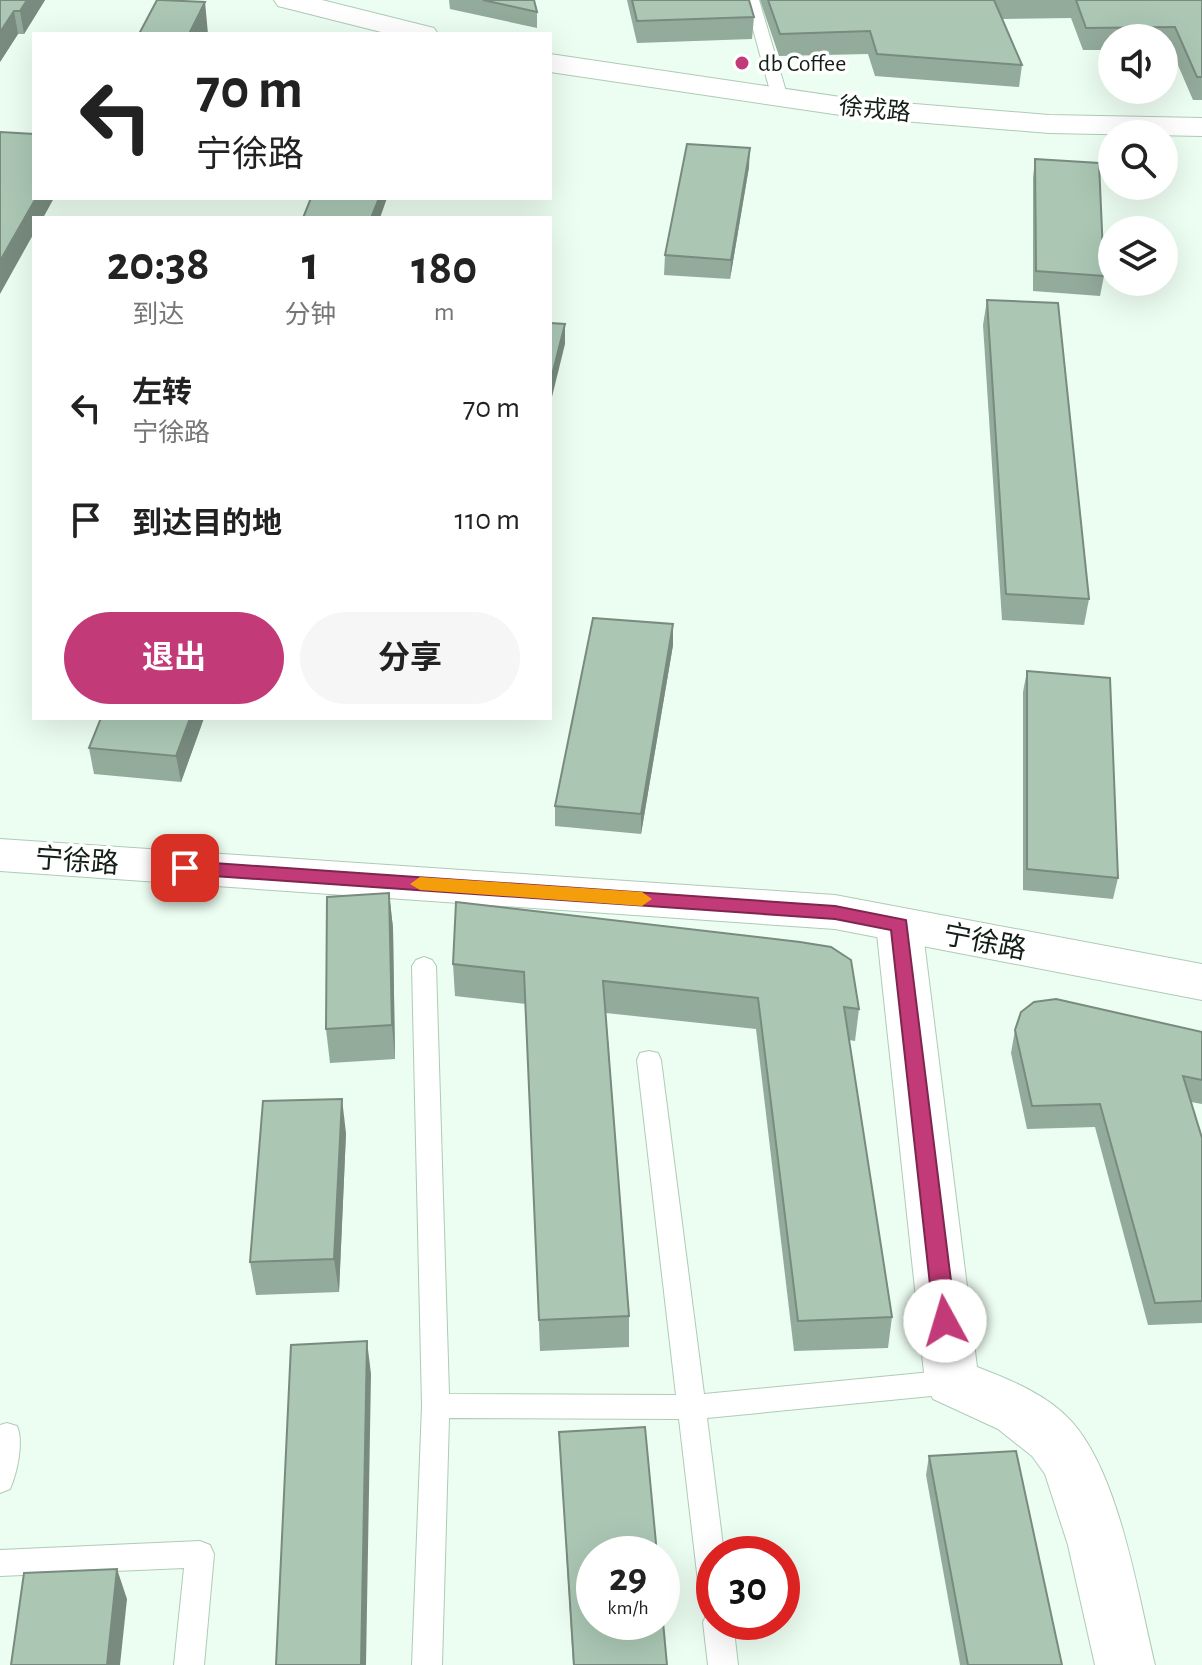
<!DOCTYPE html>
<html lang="zh">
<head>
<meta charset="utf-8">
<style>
  :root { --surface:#fff; --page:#f6f6f6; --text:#222; --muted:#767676; --accent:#c23a78 }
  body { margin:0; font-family:"Alegreya Sans","Noto Sans SC",sans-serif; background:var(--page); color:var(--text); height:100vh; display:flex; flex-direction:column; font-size:30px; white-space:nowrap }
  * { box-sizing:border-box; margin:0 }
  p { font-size:26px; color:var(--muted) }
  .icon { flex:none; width:44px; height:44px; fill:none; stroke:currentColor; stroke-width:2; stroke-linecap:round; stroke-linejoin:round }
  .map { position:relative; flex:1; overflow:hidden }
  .details { position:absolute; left:32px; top:216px; width:520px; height:504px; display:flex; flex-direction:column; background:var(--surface); border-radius:0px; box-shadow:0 8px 32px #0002 }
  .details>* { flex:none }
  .hud { position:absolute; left:32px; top:32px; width:520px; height:168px; border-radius:0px; box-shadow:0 8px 32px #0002; background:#fff; color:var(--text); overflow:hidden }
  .buttons { position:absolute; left:1098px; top:24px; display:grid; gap:16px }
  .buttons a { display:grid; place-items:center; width:80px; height:80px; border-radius:50%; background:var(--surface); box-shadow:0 8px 32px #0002; font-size:40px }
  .speed { position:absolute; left:576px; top:1536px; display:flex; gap:16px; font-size:40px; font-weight:700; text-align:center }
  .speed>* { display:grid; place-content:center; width:104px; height:104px; border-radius:50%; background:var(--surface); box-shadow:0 8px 32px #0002; line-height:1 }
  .speed small { font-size:20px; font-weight:400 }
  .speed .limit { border:12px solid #d22; background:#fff; color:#111 }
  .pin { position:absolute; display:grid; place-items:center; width:68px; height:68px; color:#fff; margin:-34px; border-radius:16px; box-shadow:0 4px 12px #0006 }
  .me { position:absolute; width:88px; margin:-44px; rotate:354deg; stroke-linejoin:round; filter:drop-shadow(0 0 6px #0008) }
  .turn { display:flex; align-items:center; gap:28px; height:168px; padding:0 32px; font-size:36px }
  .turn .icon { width:104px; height:104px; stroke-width:2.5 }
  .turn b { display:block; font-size:56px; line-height:68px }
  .eta { display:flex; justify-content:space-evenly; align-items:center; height:136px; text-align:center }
  .eta b { font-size:48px; font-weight:700; line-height:56px }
  .cta { display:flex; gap:16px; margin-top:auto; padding:16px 32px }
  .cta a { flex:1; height:92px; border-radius:48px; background:var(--accent); color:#fff; font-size:32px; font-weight:700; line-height:92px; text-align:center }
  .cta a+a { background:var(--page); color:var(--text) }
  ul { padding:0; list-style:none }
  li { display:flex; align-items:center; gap:24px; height:112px; padding:0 32px }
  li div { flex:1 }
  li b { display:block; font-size:30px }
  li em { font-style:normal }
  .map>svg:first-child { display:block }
</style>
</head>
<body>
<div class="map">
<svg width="1202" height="1665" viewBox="0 0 1202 1665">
  <rect width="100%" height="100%" fill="#ecfdf1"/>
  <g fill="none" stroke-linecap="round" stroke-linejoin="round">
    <defs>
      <g id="lane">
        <polygon points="745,0 759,0 788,98 785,101 775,101 772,98"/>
        <polygon points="424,957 432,960 436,966 449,1394 676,1395 637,1060 640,1053 649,1051 658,1053 661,1060 704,1394 952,1370 962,1374 966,1382 962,1390 952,1394 707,1418 724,1554 714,1554 714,1604 704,1600 699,1590 679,1419 449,1418 442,1665 412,1665 422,1406 412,966 416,960"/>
        <path d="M7,1423L17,1426C24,1442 17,1473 10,1489L0,1493V1425Z"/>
        <polygon points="200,1541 210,1545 214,1554 204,1665 174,1665 184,1568 0,1576 0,1550"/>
        <polygon points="714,1610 714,1622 733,1622 738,1665 708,1665 703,1622 708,1612"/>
      </g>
      <path id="street" d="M899,908L915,913L922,925L977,1367C1011,1380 1048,1395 1072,1422C1120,1476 1138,1596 1155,1665H1095L1068,1545L1045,1474L1032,1456L998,1429L933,1399L925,1382L876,925L883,913Z"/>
      <g id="secondary">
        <polygon points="274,0 322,0 434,28 438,34 389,34 278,6"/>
        <polygon points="550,54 854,99 1049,115 1202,118 1202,136 1049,133 854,117 550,72"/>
        <polygon points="0,839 835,895 1202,964 1202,1000 835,929 0,871"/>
      </g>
    </defs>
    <use href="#lane" stroke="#aecbb7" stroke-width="2"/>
    <use href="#street" stroke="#aecbb7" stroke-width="2"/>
    <use href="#secondary" stroke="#aecbb7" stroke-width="2"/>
    <use href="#lane" fill="#fff" fill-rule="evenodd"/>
    <use href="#street" fill="#fff" fill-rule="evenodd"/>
    <use href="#secondary" fill="#fff" fill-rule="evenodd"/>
  </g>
  <g fill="#93ab9b">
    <polygon points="0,0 45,0 24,34 18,34 0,62"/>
    <polygon points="449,0 534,0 537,12 537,28 450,9"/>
    <polygon points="627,0 749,0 754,17 752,39 637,43"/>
    <polygon points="760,0 1202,0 1202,100 1193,100 1171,49 1164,49 1164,38 1112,38 1112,50 1083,50 1071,18 1002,19 1022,65 1019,87 875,76 868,54 779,56"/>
    <polygon points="1035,159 1104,276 1100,296 1033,291 1033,178"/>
    <polygon points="749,167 730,279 664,275 665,255"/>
    <polygon points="987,300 1089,599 1084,625 1002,620 983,325"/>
    <polygon points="673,624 673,645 641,834 555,826 555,806"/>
    <polygon points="1027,671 1118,878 1113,899 1023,890 1023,692"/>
    <polygon points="101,718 204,718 181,782 94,774 89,748"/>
    <polygon points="389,893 393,928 395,1059 330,1063 326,1029"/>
    <polygon points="453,964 859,1009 855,1041 849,1040 892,1317 888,1348 794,1351 756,1029 606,1013 629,1316 629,1347 540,1351 526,1004 455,996"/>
    <polygon points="1015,1030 1202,1032 1202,1104 1191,1102 1202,1138 1202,1323 1148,1325 1095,1127 1027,1129 1011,1053"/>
    <polygon points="346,1133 339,1292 256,1295 250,1262"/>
    <polygon points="559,1432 667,1665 573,1665"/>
    <polygon points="929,1456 1062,1665 960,1665 926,1475"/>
  </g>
  <g fill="#788b7e">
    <polygon points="27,0 45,0 24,34 20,11"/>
    <polygon points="205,2 208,34 189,34"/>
    <polygon points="14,11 18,34 0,62 0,32"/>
    <polygon points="750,148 749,167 730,279 731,260"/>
    <polygon points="36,198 54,198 43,218 34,218 34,233 0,294 0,261"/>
    <polygon points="379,198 387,198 380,218 371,218"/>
    <polygon points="565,324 565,344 550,405 550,383"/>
    <polygon points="673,624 673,645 641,834 641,814"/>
    <polygon points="190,718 204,718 181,782 176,756"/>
    <polygon points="389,893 393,928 395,1059 392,1025"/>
    <polygon points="342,1099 346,1133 339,1292 334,1259"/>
    <polygon points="367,1341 371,1374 366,1665 361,1665"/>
    <polygon points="117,1569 127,1599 120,1665 107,1665"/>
  </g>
  <g fill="#abc7b4" stroke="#788b7e" stroke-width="2">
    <polygon points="0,0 27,0 20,11 14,11 0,32"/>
    <polygon points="157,0 161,0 205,2 189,34 139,34"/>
    <polygon points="483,0 534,0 537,12"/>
    <polygon points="632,0 749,0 754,17 637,21"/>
    <polygon points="768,0 994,0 1022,65 877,54 870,31 780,34"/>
    <polygon points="1076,0 1202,0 1202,77 1197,77 1175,27 1086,28"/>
    <polygon points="0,132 34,134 34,198 36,198 0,261"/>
    <polygon points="687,144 750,148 731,260 665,255"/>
    <polygon points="1035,159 1099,163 1104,276 1036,271"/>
    <polygon points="311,198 379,198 371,218 303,218"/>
    <polygon points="987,300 1058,303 1089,599 1006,594"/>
    <polygon points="550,323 565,324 550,383"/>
    <polygon points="593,618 673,624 641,814 555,806"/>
    <polygon points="1027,671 1110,678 1118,878 1027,869"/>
    <polygon points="101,718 190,718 176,756 89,748"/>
    <polygon points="389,893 392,1025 326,1029 327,897"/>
    <polygon points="456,902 800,942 831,947 851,960 859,1009 844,1007 892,1317 798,1321 758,998 603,981 629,1316 539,1320 524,972 453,964"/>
    <polygon points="1056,999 1202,1032 1202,1080 1183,1076 1202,1138 1202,1301 1155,1303 1100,1104 1032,1106 1015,1030 1021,1012 1034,1002"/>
    <polygon points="342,1099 334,1259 250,1262 263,1101"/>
    <polygon points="367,1341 361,1665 276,1665 291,1345"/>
    <polygon points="645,1427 657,1554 594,1554 594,1622 662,1622 662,1611 667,1665 574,1665 559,1432"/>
    <polygon points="1016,1451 1062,1665 968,1665 929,1456"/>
    <polygon points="117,1569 107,1665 11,1665 24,1573"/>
  </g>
  <polygon fill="#c23a78" stroke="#7e264e" stroke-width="2" points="185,861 835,906 906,920 956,1321 953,1328 945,1330 937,1328 934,1321 891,930 835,919 185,874 176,868"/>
  <polygon fill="#f59e0b" points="420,877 642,892 652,899 642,906 420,890 410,884"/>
  <circle fill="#c23a78" stroke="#fff" stroke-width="3" cx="742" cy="63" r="8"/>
  <g text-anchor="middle" stroke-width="7" stroke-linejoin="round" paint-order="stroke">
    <g font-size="24" fill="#131e17" stroke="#fff" text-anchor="start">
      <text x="758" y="71">db Coffee</text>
    </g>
    <g font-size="24" fill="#131e17" stroke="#fff">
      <text transform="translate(875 109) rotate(6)" y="8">徐戎路</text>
    </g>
    <g font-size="28" fill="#131e17" stroke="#fff">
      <text transform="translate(77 860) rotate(4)" y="10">宁徐路</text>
      <text transform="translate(985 941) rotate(11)" y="10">宁徐路</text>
    </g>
  </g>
</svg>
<div class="buttons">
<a><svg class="icon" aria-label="sound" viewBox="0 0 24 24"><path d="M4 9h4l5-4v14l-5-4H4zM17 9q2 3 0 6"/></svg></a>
<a><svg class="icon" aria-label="search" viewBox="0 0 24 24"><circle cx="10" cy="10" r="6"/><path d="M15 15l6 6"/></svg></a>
<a><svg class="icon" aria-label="layers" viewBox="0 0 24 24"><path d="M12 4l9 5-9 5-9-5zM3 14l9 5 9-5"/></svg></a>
</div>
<div class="speed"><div>29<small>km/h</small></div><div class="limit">30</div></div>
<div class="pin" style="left:185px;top:868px;background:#d93025"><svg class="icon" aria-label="arrive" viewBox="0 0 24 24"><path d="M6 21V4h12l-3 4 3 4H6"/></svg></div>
<svg class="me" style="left:945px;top:1321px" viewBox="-20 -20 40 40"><circle r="19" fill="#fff"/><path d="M0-13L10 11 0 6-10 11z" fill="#c23a78"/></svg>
<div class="hud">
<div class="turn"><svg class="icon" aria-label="left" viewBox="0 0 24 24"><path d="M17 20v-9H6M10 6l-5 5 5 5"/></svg><div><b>70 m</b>宁徐路</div></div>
</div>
<section class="details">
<div class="eta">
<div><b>20:38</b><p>到达</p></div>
<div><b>1</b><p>分钟</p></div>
<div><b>180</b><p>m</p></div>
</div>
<ul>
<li><svg class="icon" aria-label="left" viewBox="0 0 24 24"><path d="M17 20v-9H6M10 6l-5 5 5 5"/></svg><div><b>左转</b><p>宁徐路</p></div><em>70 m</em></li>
<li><svg class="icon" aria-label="arrive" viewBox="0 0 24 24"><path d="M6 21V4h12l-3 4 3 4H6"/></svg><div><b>到达目的地</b></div><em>110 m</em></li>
</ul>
<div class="cta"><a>退出</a><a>分享</a></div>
</section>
</div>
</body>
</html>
